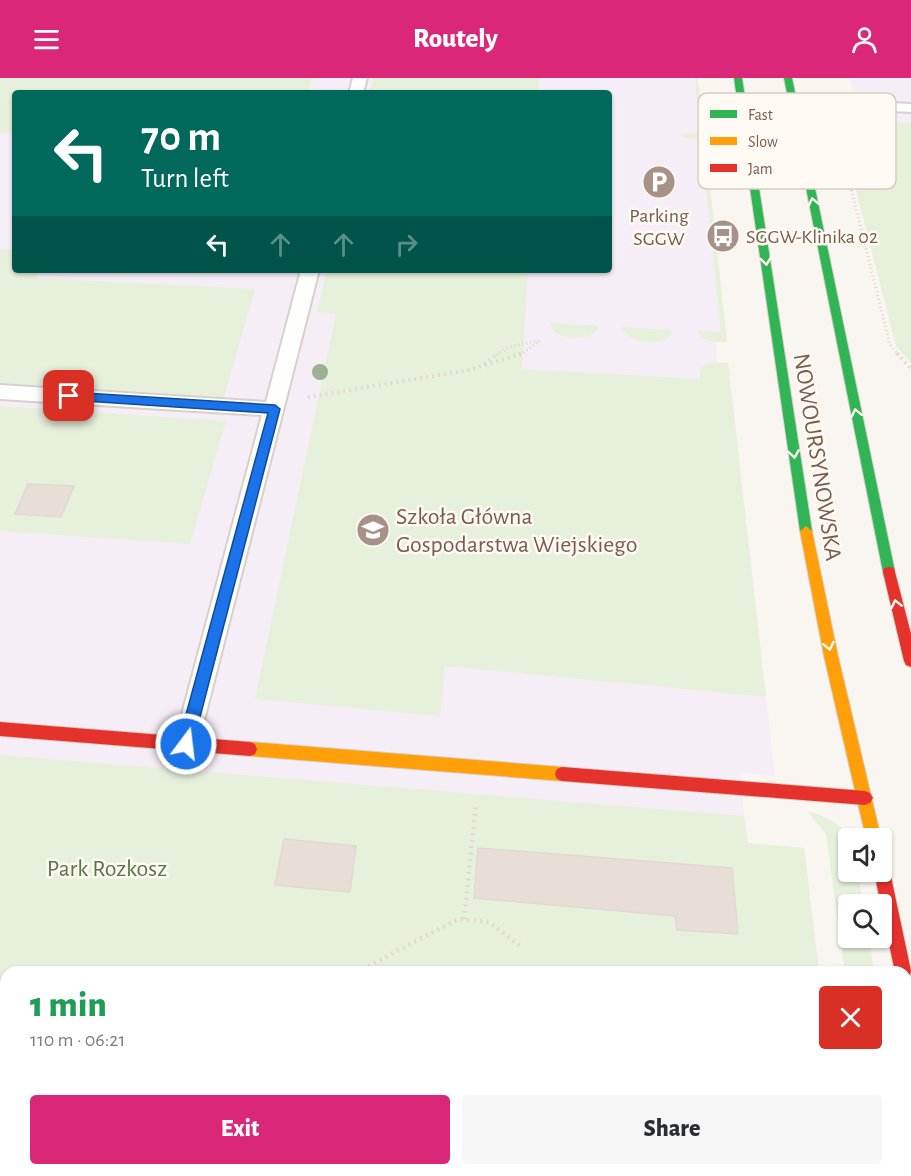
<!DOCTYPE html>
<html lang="en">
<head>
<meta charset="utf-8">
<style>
  :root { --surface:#fff; --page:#f7f7f7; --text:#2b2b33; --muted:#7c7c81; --accent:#db2777 }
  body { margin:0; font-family:"Alegreya Sans",sans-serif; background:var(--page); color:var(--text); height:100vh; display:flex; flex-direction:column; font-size:22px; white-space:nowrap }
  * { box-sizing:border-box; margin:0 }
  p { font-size:20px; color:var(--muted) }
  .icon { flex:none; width:33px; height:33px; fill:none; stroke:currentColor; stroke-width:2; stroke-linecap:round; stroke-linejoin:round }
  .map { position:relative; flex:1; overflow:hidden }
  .sheet { position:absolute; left:0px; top:888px; width:912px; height:210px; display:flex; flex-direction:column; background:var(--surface); border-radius:18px 18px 0 0; box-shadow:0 2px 4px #0004 }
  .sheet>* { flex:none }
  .guide { position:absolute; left:12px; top:12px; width:600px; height:183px; border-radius:6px; box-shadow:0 2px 4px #0004; background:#00695c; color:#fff; overflow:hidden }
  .tools { position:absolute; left:838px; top:750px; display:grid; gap:12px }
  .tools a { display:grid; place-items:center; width:54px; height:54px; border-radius:6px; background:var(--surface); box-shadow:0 2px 4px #0004; font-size:30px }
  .pin { position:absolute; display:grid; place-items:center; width:51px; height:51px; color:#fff; margin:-26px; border-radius:12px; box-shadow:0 3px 9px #0006 }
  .me { position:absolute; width:66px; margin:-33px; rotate:15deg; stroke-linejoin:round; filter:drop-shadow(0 0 4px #0008) }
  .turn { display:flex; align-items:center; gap:21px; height:126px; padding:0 30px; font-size:27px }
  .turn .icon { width:78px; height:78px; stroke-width:2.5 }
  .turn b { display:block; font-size:42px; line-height:51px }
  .lanes { display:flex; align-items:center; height:57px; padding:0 30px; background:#0003; justify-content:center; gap:30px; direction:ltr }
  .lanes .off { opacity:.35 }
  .round { display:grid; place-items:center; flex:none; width:63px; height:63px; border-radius:6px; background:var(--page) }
  .overview { display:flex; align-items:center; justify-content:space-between; height:102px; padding:0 30px }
  h1 { font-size:36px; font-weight:800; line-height:45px; color:#1e9e55 }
  .button { display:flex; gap:12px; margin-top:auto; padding:12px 30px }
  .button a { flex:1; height:69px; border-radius:6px; background:var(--accent); color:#fff; font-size:24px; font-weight:800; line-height:69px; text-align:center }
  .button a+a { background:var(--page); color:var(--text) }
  header { display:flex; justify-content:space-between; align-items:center; height:78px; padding:0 30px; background:var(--accent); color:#fff; font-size:27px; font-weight:800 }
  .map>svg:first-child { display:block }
</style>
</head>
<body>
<header><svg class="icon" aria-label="menu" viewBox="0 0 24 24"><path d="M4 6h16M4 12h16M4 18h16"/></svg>Routely<svg class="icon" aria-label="person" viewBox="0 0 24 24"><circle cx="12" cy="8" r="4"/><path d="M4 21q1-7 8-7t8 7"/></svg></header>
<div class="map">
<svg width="911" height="1098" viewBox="0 0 911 1098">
  <rect width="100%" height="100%" fill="#f9f5f0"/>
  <g fill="#f6eef6" fill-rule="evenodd">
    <path d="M0,0H698L727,264H716L717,284L728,285L775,698L740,695L744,738L748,765L804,770L819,894H6V1092H843L844,1098H0ZM15,15H609V192H15Z"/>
    <polygon points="850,0 911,0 911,220 868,59"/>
  </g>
  <g fill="#e7f0db">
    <polygon points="0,0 312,0 308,15 15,15 15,55 0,55"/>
    <polygon points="373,0 539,0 538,15 369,15"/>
    <path d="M695,0H698L727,264C716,264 702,265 697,253L721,254L701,61L685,60L680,57L700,55Z"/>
    <polygon points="863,43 911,45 911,285 896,268 841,54"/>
    <polygon points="0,171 15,172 15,192 39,192 36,200 255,211 224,319 0,305"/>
    <path d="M327,192H528L522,291L700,301C700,281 710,285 728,285L766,619L445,588L440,638L255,621L336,236L317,234Z"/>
    <path d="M550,245L598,248L597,253C586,263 554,264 550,245Z"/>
    <path d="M622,249L672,252L671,257C659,269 629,266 622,249Z"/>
    <polygon points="0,328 226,343 190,466 0,453"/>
    <polygon points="0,677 744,738 748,765 804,770 819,894 6,894 6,1092 843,1092 844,1098 0,1098"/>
    <path d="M808,734C827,737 837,745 850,759L849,794H858L863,826H849V860H869L874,894H845L826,756Z"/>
  </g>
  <g fill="#e6ded7" stroke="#e2d8d2" stroke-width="1.5">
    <polygon points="28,406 74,408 61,439 15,436"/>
    <polygon points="284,761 356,768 350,814 275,807"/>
    <polygon points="478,770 732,790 738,856 677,852 675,838 474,820"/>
  </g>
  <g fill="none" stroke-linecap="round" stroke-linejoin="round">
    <defs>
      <g id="lane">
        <polygon points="353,0 367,0 363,15 349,15"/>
        <polygon points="741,17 911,26 911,34 736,24 734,21 736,18"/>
        <polygon points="301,192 319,192 198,666 195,674 186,677 177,674 174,666 262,337 0,321 0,307 266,324"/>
      </g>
      <g id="fast">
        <polygon points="734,0 742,0 812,453 806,458 800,453"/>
        <polygon points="784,0 792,0 895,494 894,498 884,498 883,494"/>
      </g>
      <g id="slow">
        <polygon points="806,448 812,453 838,578 881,760 866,760 824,578 800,453"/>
        <polygon points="250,664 562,689 567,691 569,696 567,701 562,703 250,678 245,676 243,671 245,666"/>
        <polygon points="906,903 911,905 911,946 906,943"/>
      </g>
      <g id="jam">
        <polygon points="889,489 894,490 895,494 911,556 911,589 906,587 904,583 883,494 884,490"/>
        <polygon points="0,644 250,664 255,666 257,671 255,676 250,678 0,658"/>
        <polygon points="562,689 865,713 870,715 873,720 870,725 865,727 562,703 557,701 555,696 557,691"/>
        <polygon points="882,786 888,789 890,794 911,893 909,900 906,901 906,894 895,894 874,794 882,794"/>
      </g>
    </defs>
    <use href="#lane" stroke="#d7d1cb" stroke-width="4"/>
    <use href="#fast" stroke="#d9d2cb" stroke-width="2"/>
    <use href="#slow" stroke="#d9d2cb" stroke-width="2"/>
    <use href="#jam" stroke="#d9d2cb" stroke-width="2"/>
    <g stroke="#dcd5d0" stroke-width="3" stroke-dasharray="1 3" stroke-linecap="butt">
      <polyline points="836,50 890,267 899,277"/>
      <polyline points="497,277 508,269 539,263"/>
      <polyline points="520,277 540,263"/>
    </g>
    <g stroke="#dcd5d0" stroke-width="4" stroke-dasharray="1.5 4.5" stroke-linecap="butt">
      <polyline points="897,275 911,291"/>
      <polyline points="484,286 499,275"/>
      <polyline points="308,319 469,292 523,275"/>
    </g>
    <g stroke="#dcd5d0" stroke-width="4.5" stroke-dasharray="1.5 5" stroke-linecap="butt">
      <polyline points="464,841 476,725"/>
      <polyline points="357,894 458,841 489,844 523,870"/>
      <polyline points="332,1092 335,1098"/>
      <polyline points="370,1098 374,1092"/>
    </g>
    <use href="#lane" fill="#fefefd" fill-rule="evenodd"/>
    <use href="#fast" fill="#30b455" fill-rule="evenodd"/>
    <use href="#slow" fill="#ff9f0a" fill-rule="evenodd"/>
    <use href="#jam" fill="#e5322d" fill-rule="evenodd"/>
  </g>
  <circle fill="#9eb190" cx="320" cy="294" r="8"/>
  <defs><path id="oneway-chevron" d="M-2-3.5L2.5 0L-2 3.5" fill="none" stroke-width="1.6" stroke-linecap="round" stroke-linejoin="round" transform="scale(1.5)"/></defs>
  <g stroke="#fffaf3">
    <use href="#oneway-chevron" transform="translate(813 124) rotate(-102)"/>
    <use href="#oneway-chevron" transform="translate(766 183) rotate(82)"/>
    <use href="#oneway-chevron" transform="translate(856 335) rotate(-102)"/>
    <use href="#oneway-chevron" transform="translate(794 376) rotate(81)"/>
    <use href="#oneway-chevron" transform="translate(896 526) rotate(-103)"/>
    <use href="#oneway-chevron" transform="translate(829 568) rotate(78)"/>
  </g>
  <polygon fill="#1a73e8" stroke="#114b97" stroke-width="1.5" points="69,314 275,327 280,331 193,666 191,671 186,673 180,671 178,666 268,335 69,322 63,318"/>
  <defs>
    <symbol id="parking-disc" viewBox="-11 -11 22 22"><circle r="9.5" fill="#a69286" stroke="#fffaf3"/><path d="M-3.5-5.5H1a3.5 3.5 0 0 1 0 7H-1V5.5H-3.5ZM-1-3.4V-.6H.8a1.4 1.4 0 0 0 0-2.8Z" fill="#fff"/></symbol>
    <symbol id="bus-disc" viewBox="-11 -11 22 22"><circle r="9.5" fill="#a69286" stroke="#fffaf3"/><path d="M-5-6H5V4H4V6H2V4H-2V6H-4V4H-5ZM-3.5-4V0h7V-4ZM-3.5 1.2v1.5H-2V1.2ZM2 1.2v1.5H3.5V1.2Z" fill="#fff"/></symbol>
    <symbol id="university-disc" viewBox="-11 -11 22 22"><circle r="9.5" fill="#a69286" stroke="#fffaf3"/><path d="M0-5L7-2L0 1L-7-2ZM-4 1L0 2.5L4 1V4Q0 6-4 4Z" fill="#fff"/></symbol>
  </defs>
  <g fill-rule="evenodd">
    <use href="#parking-disc" x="640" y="85" width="38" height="38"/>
    <use href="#bus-disc" x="704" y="139" width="38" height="38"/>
    <use href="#university-disc" x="354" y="433" width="38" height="38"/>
  </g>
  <g text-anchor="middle" stroke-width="5" stroke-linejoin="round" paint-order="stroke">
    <g font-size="20" fill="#7a5c4d" stroke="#fffaf3">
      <text x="659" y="144">Parking<tspan x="659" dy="23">SGGW</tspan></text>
      <text x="746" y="165" text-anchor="start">SGGW-Klinika 02</text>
    </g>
    <g font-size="24" fill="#7a5c4d" stroke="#fffaf3">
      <text transform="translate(818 379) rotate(81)" y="8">NOWOURSYNOWSKA</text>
    </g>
    <g font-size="24" fill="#7a5c4d" stroke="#fffaf3" text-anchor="start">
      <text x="396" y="446">Szkoła Główna<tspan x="396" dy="28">Gospodarstwa Wiejskiego</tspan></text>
    </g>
    <g font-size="24" fill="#537a41" stroke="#fffaf3">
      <text x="107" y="798">Park Rozkosz</text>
    </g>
  </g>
  <rect x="698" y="15" width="198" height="96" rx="9" fill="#fffaf3" stroke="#d7cbc1" stroke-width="1.5"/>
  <rect x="710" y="32" width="27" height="8" fill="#30b455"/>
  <rect x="710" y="59" width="27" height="8" fill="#ff9f0a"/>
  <rect x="710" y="86" width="27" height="8" fill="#e5322d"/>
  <g font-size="16" fill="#7a5c4d">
    <text x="748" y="42">Fast</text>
    <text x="748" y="69">Slow</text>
    <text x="748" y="96">Jam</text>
  </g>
</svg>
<div class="tools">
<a><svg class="icon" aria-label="sound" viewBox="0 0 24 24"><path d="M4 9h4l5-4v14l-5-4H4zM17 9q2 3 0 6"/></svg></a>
<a><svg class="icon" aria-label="search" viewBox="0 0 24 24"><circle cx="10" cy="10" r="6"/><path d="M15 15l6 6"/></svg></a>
</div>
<div class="pin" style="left:69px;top:318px;background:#d93025"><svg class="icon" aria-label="arrive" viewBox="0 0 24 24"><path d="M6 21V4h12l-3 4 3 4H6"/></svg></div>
<svg class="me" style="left:186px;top:666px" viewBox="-20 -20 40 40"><circle r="17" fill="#1a73e8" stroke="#fff" stroke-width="3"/><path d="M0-11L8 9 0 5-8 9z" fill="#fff"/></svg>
<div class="guide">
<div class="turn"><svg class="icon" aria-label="left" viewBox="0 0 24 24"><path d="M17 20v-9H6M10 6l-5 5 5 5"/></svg><div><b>70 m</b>Turn left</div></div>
<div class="lanes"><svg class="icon" aria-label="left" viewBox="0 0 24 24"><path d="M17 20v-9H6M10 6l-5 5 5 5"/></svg><svg class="icon off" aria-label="ahead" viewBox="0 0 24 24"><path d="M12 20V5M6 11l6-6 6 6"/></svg><svg class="icon off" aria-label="ahead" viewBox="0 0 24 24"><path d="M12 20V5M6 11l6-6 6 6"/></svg><svg class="icon off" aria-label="right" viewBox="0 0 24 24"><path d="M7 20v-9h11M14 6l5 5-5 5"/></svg></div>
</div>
<section class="sheet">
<div class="overview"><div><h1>1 min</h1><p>110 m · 06:21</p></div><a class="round" style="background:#d93025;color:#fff"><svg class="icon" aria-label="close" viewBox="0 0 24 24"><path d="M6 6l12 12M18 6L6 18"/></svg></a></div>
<div class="button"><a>Exit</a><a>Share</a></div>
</section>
</div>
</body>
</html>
